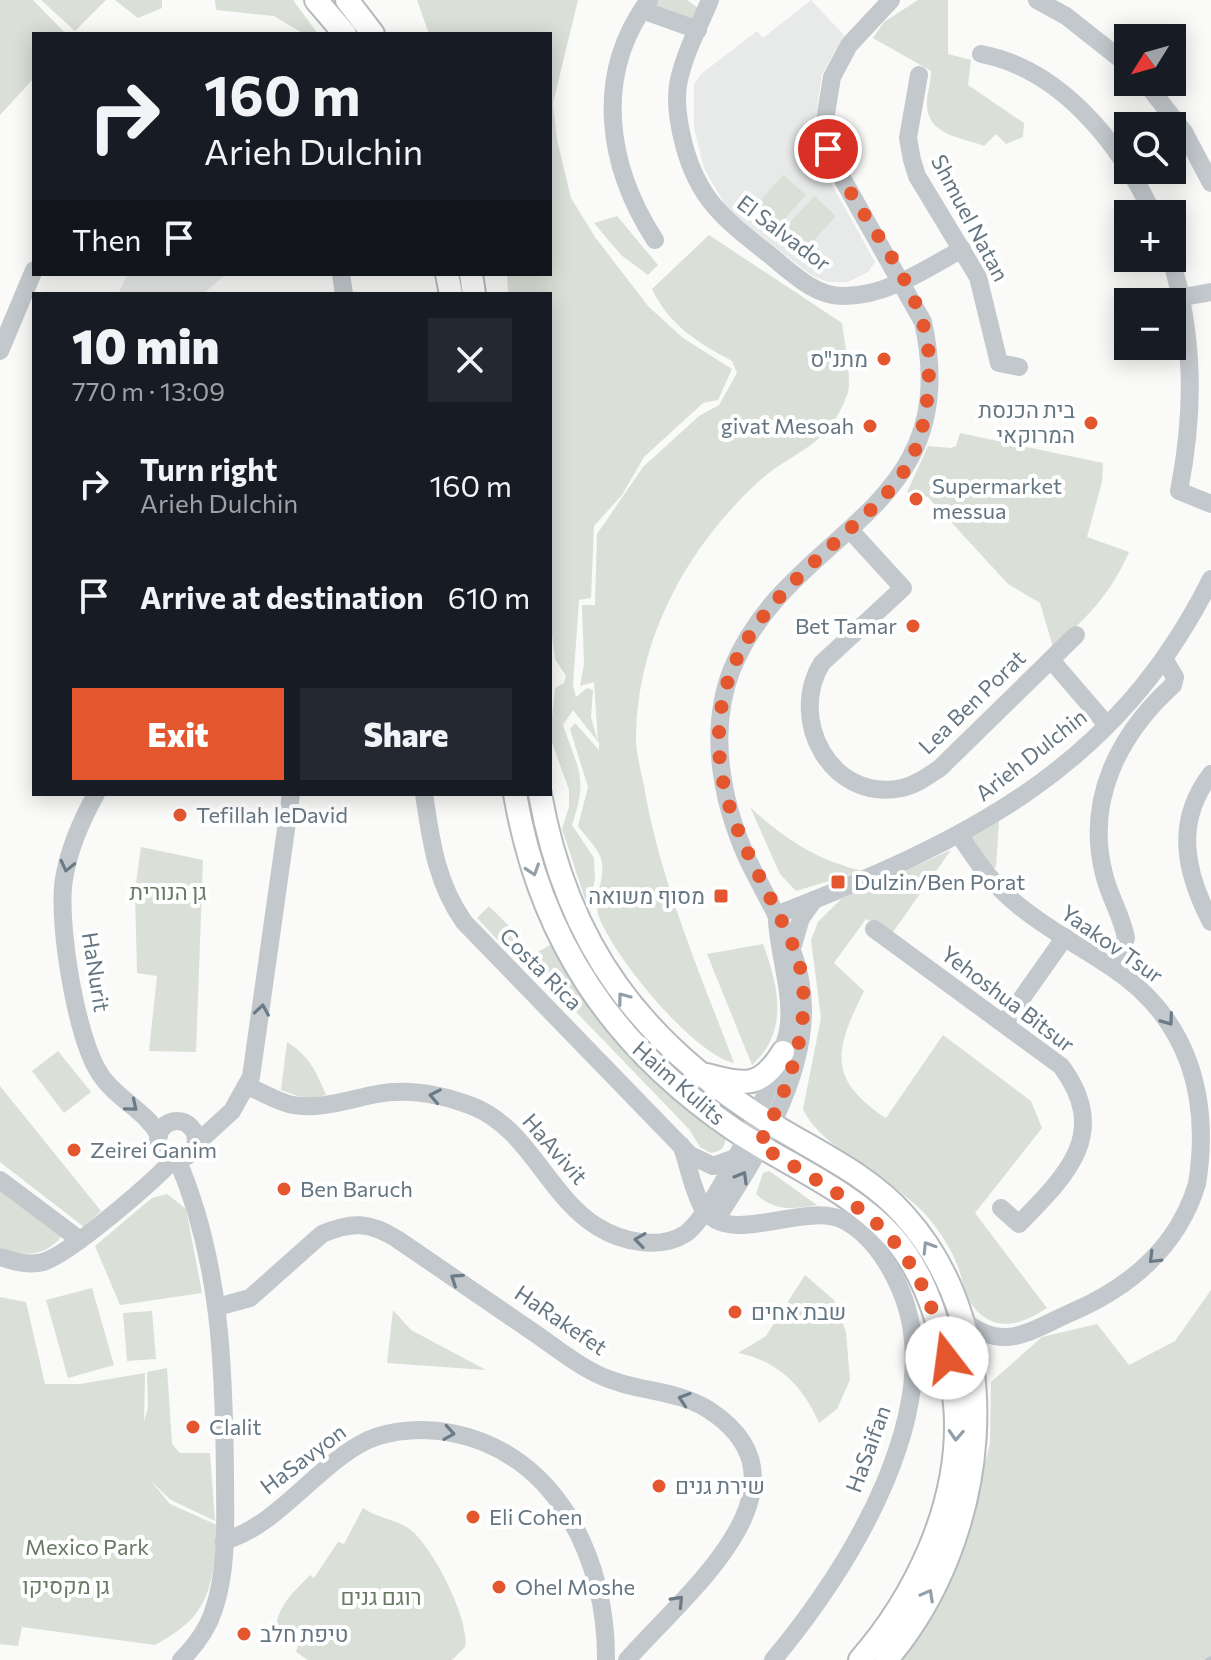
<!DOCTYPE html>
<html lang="en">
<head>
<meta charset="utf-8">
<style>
  :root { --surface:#171b24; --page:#242831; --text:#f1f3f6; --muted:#9ea1a6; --accent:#e4572e }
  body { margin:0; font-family:Commissioner,Heebo,sans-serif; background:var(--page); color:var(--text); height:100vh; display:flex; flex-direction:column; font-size:30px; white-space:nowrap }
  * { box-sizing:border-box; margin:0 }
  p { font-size:26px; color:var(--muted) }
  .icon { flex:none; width:44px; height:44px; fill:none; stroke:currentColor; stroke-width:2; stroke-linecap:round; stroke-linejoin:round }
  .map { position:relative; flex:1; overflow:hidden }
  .drawer { position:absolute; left:32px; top:292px; width:520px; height:504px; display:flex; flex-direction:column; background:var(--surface); border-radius:0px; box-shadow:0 4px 20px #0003 }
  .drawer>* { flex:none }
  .top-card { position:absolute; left:32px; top:32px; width:520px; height:244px; border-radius:0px; box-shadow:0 4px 20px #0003; background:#171b24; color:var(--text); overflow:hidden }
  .needle { width:52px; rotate:233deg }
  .fabs { position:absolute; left:1114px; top:24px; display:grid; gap:16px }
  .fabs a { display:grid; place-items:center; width:72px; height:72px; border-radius:0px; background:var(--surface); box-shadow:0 4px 20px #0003; font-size:40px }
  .pin { position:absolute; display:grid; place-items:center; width:68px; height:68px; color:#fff; margin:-34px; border:4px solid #fff; border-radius:50%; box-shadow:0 2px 8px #0007 }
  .me { position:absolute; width:88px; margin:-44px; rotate:345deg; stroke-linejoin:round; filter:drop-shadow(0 0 6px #0008) }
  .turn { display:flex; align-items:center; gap:28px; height:168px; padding:0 40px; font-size:36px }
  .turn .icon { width:104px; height:104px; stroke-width:2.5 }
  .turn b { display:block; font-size:56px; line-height:68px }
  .then { display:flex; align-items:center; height:76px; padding:0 40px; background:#0003; gap:16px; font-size:30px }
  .round { display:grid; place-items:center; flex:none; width:84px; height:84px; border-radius:0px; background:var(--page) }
  .overview { display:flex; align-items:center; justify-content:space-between; height:136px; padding:0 40px }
  h1 { font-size:48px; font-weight:800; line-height:60px }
  .button { display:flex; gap:16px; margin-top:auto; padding:16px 40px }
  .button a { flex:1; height:92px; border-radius:0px; background:var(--accent); color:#fff; font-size:32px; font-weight:800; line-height:92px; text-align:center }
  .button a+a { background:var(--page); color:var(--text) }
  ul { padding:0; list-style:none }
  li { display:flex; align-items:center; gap:24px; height:112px; padding:0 40px }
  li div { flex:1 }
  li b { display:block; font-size:30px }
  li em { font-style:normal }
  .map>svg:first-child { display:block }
</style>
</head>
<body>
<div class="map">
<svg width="1211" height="1660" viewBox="0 0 1211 1660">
  <rect width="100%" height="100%" fill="#fafaf8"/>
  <g fill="#e8e9e9">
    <polygon points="811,0 844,35 822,74 813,137 821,165 875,262 868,272 848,282 828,282 811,275 729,212 704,168 694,128 694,84 701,74 757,31 763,38"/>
    <polygon points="128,274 226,274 203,294 118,294"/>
  </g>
  <g fill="#dadfd7">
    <polygon points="0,0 33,0 66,34 34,34 34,78 0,115"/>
    <polygon points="41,0 106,0 75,31"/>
    <polygon points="115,0 162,0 162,8 138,18"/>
    <polygon points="215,0 293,0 318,34 304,34 274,16 216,10"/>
    <path d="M417,0H578L553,103L557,140L571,198L595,237L648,306L683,338L732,369L718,400L703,403L644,457L622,495L594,526L591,598L579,600L573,685L576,697L587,688L593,690L591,717L598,742L594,682L580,686L584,664L582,605H595L597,534L643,467L699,416L719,405L737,373L732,361C698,343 669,325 652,289L709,235L842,323C844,340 853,382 847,395C827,449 795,449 758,482C686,549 637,639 636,738C636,754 641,771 644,786C660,881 700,973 734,1063C693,1054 614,957 599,917C592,899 608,875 600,856C596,846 584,835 578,826L588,787L570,729L575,723L599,750V742H598L573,710L563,725C579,772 588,777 572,825L594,858L595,879L588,908L562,829L569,807V790L550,737L555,688L564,683L566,676L555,659L550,619V294H508L507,274H550V34H429Z"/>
    <polygon points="657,0 687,0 698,8 694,23 653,6"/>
    <path d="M918,0H948V54L971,60L968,85L1024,123L1023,137L1006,144L996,134L984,146C960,137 926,135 927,103C927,92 931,83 931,71L873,38L884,22Z"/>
    <polygon points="783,175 806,195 775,229 753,209"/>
    <polygon points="814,196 836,216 806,249 784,229"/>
    <polygon points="617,216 658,265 648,275 621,255 594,223"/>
    <path d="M960,433L1103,463L1102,482L1087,537L1129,552C1111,593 1087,619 1053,647L1040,603L1008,584L928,497L907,492L928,446L951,448L956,446Z"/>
    <path d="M750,807C784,839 817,860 862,871L796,891L780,874Z"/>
    <polygon points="999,821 996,867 990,869 967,839"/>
    <polygon points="141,847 203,860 196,1052 149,1051 157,976 137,973 135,891"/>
    <path d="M951,850L893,932L866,919L834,963L864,991C836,1048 825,1078 886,1118L943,1035L1031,1101L1042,1128L975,1213L1047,1308C1029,1320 1005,1331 986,1318C965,1305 966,1288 958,1267C951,1248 939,1230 926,1215C893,1178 821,1149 803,1109L821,1018L811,940L818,922L841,899Z"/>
    <polygon points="489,906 519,936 506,949 477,918"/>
    <path d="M554,943L726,1135C725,1147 723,1151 711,1153L700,1147L689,1129L525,959Z"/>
    <path d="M763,944C779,988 789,1031 752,1065L707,954Z"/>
    <path d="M287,1042C309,1056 316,1071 326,1095L309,1100L281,1090Z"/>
    <polygon points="58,1051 91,1092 64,1113 32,1071"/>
    <polygon points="0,1086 101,1211 84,1227 0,1162"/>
    <path d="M769,1171L817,1205C793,1209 775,1212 756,1194L763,1173Z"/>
    <path d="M0,1185L61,1237C44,1257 24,1257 0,1248Z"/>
    <polygon points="167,1194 186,1209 202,1293 120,1305 95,1246 152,1198"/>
    <path d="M805,1275L834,1300L846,1332L850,1380L837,1409L819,1423C803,1386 778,1361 738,1353L766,1336Z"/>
    <polygon points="92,1288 114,1365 68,1378 46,1300"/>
    <polygon points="1211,1290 1211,1660 895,1660 940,1599 970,1524 990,1443 991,1382 1042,1337 1097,1324 1129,1365 1175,1341"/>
    <path d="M0,1297L26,1302L45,1384H80L145,1373L144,1421L148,1408L147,1372L167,1368L172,1444L180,1453H210L215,1521L171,1500L151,1481L170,1504L217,1525C221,1538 218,1549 215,1562C207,1607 195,1623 155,1645L22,1627L18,1646L0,1644Z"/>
    <polygon points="393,1310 411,1330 486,1370 387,1363"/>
    <polygon points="152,1311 156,1359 127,1361 123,1313"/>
    <path d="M363,1508C377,1518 394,1519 408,1528C431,1543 471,1621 465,1647L452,1660H308L296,1652L301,1636L289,1629L274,1643C276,1607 286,1600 310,1575L314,1578L338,1542L344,1544Z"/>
  </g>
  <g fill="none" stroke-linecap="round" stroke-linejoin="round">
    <polyline stroke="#bbc7cb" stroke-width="4" points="1207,1660 1211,1658"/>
    <defs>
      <g id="major">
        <polyline points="316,0 345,34"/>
        <polyline points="347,0 373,34"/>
        <polyline points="447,274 451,294"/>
        <polyline points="471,274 474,294"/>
        <path d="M515,794C540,939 612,1046 733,1129C785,1164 851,1190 893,1237C919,1267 933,1303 942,1340C949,1368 956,1395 956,1423C957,1509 915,1597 860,1660"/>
        <path d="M540,794C567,945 641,1043 770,1123C815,1151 869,1175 904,1215C1014,1337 988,1542 886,1660"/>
        <path d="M707,1075C746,1085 760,1089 783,1052"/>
      </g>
    </defs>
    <use href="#major" stroke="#b5babe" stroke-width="26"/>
    <g stroke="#c3c8cc" stroke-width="18">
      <path d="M649,0C593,75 607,166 655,240"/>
      <path d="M710,0C699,27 683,56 678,85C675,105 679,126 684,145C699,202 727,221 771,256C792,273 816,297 844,296C887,296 926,269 962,249"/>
      <polyline points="1037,0 1066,16 1128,65"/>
      <polyline points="642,10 698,30"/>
      <path d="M981,54C1061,69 1120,144 1153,214"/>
      <polyline points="919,75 908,138 912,160 917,176 978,277 999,363 1019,367"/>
      <polyline points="1145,82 1184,132 1211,183"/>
      <path d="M1171,258C1194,337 1195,410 1179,491L1211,504"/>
      <polyline points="341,274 344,294"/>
      <polyline points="1183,297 1211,292"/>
      <polyline points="0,351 34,270"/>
      <path d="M850,530L903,588L822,663C787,719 831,803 902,788C916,785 928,776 940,768L1076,635"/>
      <polyline points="1051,660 1107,725"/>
      <path d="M1211,774C1174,822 1185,872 1211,922"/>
      <path d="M96,794C81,821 69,848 64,879C57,921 76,1038 100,1074C115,1098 145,1110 159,1135"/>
      <path d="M424,794C431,841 436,882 464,922L688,1153"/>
      <path d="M776,915C966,841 1116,770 1211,579"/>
      <path d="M874,929L1061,1066C1111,1133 1067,1175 1019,1224L1001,1208"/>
      <polyline points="793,945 801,918 814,900"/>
      <path d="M1114,968L1126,938C1122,916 1109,896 1104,874C1085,800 1119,734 1173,685L1175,677L1164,659"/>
      <polyline points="1005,1022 1065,937"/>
      <path d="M248,1086C263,1093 278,1102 293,1105C320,1110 350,1099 377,1094C409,1088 443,1095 472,1106C529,1128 548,1197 598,1227C622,1242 660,1250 685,1234C715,1215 785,1062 789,1024C792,990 779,955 777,921"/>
      <circle cx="177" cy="1140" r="19"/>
      <polyline points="197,1143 232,1111 251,1077 291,794"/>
      <path d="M681,1145C689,1165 692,1190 703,1208C730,1250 806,1198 847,1222C869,1235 886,1259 897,1282C955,1401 849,1570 773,1660"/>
      <polyline points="692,1156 713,1166 735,1158"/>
      <path d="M177,1159C221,1261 224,1367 225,1476C225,1519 228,1568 214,1609C208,1629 195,1646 181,1660"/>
      <polyline points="0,1180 80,1240"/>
      <path d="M704,1210L713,1214L722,1210C759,1154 803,1079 803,1010C803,950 771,909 747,858C721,800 708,730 732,669C790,527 966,515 923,322L833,162L824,126L832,77L849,45L891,0"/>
      <path d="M0,1257C13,1261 29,1266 43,1262C70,1254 153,1182 174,1159"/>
      <path d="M217,1307L250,1298L322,1234C352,1221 370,1222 397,1239C443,1270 488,1301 533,1332C554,1346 576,1365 599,1375C634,1392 677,1389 709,1410C825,1486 680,1598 627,1660"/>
      <path d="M960,1318C1003,1353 1025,1333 1070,1313C1129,1288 1178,1247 1197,1184C1211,1096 1188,1019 1114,969C1082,947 1048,930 1018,905C994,886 977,862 960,836"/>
      <path d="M224,1541C278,1526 316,1465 368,1440C393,1429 426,1428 452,1433C558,1454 607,1561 606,1660"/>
    </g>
    <use href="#major" stroke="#fff" stroke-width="22"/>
  </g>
  <defs><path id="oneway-chevron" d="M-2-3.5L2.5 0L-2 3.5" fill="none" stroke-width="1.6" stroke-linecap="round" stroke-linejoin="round" transform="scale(2)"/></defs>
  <g stroke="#6a7a87">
    <use href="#oneway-chevron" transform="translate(67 866) rotate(103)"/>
    <use href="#oneway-chevron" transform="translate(262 1010) rotate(-81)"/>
    <use href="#oneway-chevron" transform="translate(1168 1020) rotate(54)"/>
    <use href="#oneway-chevron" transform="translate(435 1096) rotate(-169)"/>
    <use href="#oneway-chevron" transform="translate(132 1106) rotate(40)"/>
    <use href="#oneway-chevron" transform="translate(742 1177) rotate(-60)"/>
    <use href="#oneway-chevron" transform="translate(640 1240) rotate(-172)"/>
    <use href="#oneway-chevron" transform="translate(1154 1258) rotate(135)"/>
    <use href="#oneway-chevron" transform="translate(456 1279) rotate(-146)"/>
    <use href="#oneway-chevron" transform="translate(684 1399) rotate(-162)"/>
    <use href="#oneway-chevron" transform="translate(449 1433) rotate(9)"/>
    <use href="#oneway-chevron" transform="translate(678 1601) rotate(-47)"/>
  </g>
  <g stroke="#939fa8">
    <use href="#oneway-chevron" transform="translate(533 870) rotate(72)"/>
    <use href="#oneway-chevron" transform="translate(623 998) rotate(-127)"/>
    <use href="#oneway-chevron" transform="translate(928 1247) rotate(-122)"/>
    <use href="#oneway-chevron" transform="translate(956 1435) rotate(93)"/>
    <use href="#oneway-chevron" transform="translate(928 1595) rotate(-61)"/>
  </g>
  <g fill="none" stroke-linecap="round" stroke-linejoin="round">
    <path stroke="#e4572e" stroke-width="14" stroke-dasharray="0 25.2" d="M828,149C856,218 930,287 929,365C929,395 925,432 911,459C897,487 874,507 852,527C796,579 733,630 721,710C708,802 757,864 792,943C821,1008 790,1086 759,1145C866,1211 914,1228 947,1358"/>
  </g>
  <g fill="#e4572e" stroke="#fff" stroke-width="3">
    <circle cx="884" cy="359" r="8"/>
    <circle cx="1091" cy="423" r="8"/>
    <circle cx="870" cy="426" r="8"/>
    <circle cx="916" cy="499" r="8"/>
    <circle cx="913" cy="626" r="8"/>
    <circle cx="180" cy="815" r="8"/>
    <rect x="830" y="874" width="16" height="16" rx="4"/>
    <rect x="713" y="888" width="16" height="16" rx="4"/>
    <circle cx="74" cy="1150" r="8"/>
    <circle cx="284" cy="1189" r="8"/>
    <circle cx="735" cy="1312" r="8"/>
    <circle cx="193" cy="1427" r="8"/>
    <circle cx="659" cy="1486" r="8"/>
    <circle cx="473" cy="1517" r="8"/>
    <circle cx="499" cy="1587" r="8"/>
    <circle cx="244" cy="1634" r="8"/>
  </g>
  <g text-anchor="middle" stroke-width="8" stroke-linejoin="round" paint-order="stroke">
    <g font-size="22" fill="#657683" stroke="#fff">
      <text transform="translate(970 218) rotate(62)" y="8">Shmuel Natan</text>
      <text transform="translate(784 233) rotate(37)" y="8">El Salvador</text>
      <text transform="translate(972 702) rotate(-44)" y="8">Lea Ben Porat</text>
      <text transform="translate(1031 755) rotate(-38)" y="8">Arieh Dulchin</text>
      <text transform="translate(1112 944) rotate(35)" y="8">Yaakov Tsur</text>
      <text transform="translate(541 969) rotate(45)" y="8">Costa Rica</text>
      <text transform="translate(96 972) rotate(81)" y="8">HaNurit</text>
      <text transform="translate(1008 999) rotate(37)" y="8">Yehoshua Bitsur</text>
      <text transform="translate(679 1083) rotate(41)" y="8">Haim Kulits</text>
      <text transform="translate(555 1149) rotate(49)" y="8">HaAvivit</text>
      <text transform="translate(561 1320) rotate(34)" y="8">HaRakefet</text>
      <text transform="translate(868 1449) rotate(-70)" y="8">HaSaifan</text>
      <text transform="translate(303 1459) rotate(-37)" y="8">HaSavyon</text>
    </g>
    <g font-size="22" fill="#657683" stroke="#fff" text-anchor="start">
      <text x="868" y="367" text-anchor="end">מתנ"ס</text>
      <text x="1075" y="418" text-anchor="end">בית הכנסת<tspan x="1075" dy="25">המרוקאי</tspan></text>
      <text x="854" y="434" text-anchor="end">givat Mesoah</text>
      <text x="932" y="494">Supermarket<tspan x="932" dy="25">messua</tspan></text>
      <text x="897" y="634" text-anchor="end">Bet Tamar</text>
      <text x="196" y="823">Tefillah leDavid</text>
      <text x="854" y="890">Dulzin/Ben Porat</text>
      <text x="705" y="904" text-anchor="end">מסוף משואה</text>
      <text x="90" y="1158">Zeirei Ganim</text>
      <text x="300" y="1197">Ben Baruch</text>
      <text x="751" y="1320">שבת אחים</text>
      <text x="209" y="1435">Clalit</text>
      <text x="675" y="1494">שירת גנים</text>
      <text x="489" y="1525">Eli Cohen</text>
      <text x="515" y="1595">Ohel Moshe</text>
      <text x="260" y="1642">טיפת חלב</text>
    </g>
    <g font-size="22" fill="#687a64" stroke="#fff">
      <text x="168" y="900">גן הנורית</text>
      <text x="87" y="1555">Mexico Park</text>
      <text x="66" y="1594">גן מקסיקו</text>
      <text x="381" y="1605">רוגם גנים</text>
    </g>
  </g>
</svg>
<div class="fabs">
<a><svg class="needle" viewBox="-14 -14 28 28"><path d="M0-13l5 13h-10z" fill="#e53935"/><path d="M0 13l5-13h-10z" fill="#9ea1a6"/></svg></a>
<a><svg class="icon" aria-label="search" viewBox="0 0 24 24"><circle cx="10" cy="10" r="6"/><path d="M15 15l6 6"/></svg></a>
<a>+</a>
<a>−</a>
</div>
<div class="pin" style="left:828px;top:149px;background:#d93025"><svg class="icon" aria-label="arrive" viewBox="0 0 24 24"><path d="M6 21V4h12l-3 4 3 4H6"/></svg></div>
<svg class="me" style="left:947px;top:1358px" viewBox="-20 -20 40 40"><circle r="19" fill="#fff"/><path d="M0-13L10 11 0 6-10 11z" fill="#e4572e"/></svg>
<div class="top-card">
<div class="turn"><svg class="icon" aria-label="right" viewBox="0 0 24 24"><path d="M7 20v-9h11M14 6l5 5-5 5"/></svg><div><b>160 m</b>Arieh Dulchin</div></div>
<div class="then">Then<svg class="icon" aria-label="arrive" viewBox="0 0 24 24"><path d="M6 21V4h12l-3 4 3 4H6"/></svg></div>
</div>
<section class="drawer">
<div class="overview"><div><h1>10 min</h1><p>770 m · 13:09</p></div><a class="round"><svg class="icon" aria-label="close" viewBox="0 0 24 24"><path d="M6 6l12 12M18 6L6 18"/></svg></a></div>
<ul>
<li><svg class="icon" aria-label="right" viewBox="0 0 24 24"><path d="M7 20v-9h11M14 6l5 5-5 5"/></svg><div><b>Turn right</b><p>Arieh Dulchin</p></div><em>160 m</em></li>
<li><svg class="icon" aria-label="arrive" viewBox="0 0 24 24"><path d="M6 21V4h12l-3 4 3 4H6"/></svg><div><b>Arrive at destination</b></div><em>610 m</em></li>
</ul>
<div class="button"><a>Exit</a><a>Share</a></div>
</section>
</div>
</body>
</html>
